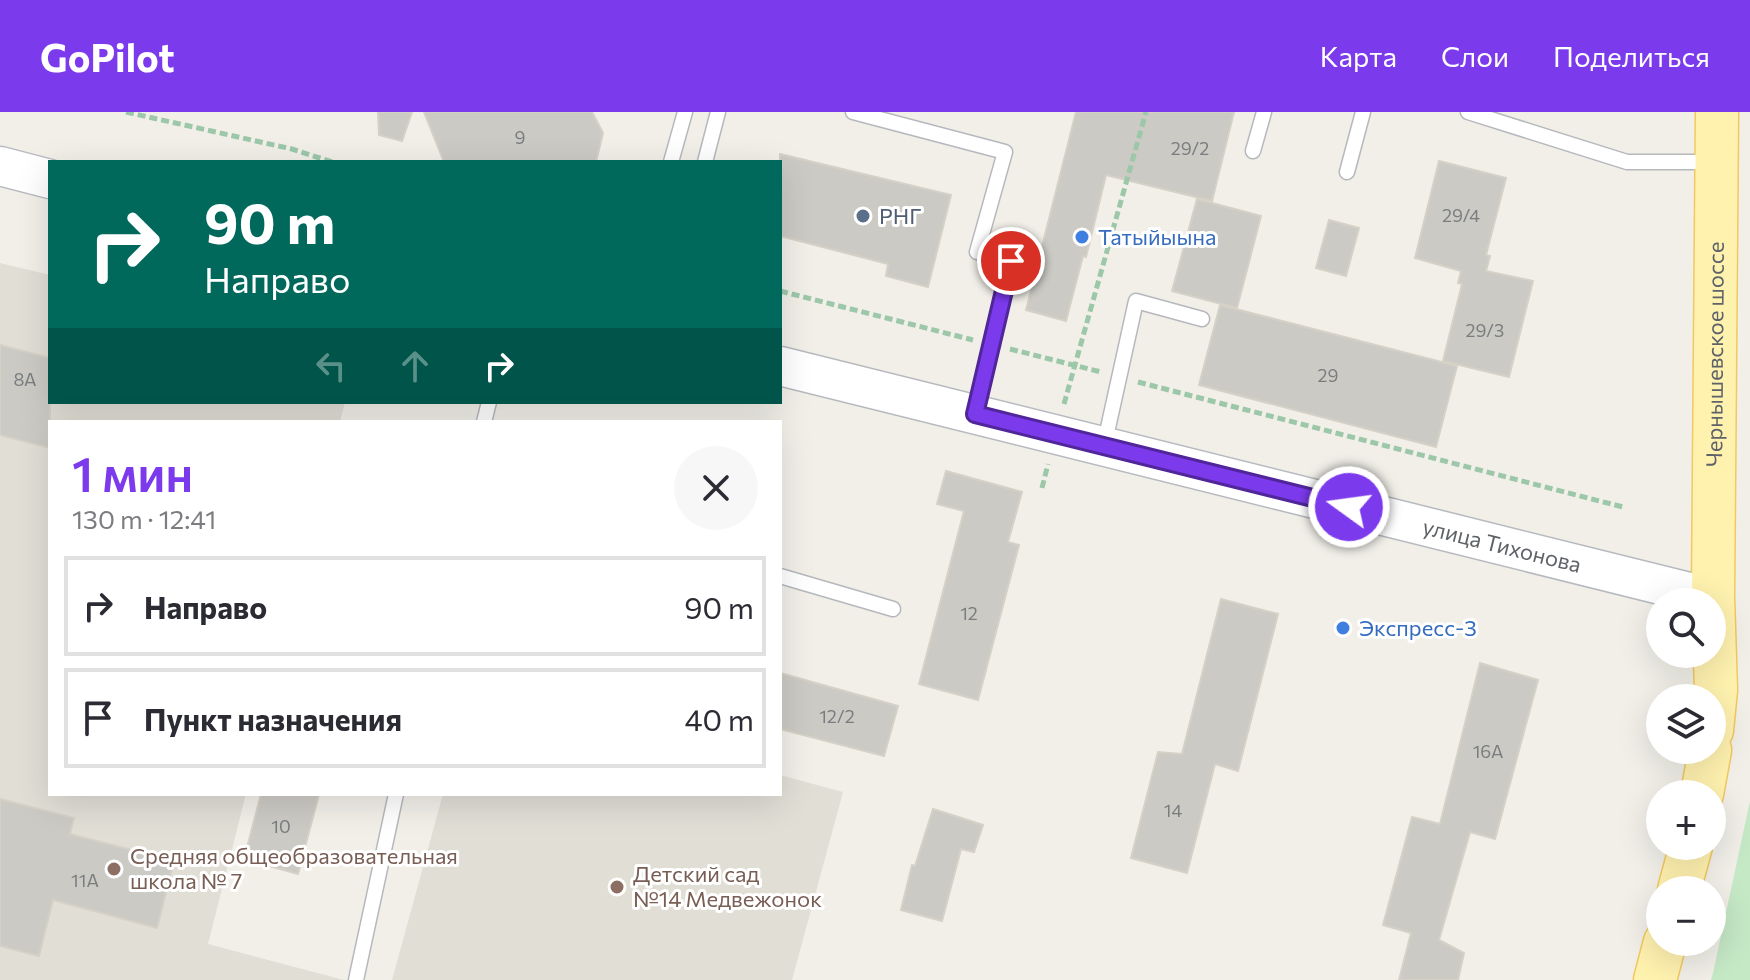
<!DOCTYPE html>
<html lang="ru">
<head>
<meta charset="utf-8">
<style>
  :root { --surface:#fff; --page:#f7f7f7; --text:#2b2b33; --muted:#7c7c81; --line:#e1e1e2; --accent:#7c3aed }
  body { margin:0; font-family:Commissioner,sans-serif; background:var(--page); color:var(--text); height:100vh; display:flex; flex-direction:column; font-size:30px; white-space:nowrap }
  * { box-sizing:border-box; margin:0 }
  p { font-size:26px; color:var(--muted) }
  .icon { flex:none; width:44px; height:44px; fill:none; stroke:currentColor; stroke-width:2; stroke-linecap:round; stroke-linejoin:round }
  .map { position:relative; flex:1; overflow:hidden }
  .sheet { position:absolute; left:48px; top:308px; width:734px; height:376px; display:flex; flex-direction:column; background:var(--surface); border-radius:0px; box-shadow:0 8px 32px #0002 }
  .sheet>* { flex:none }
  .top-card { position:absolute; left:48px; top:48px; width:734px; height:244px; border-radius:0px; box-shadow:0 8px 32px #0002; background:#00695c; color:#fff; overflow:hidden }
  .controls { position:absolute; left:1646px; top:476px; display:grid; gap:16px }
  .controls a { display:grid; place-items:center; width:80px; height:80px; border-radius:50%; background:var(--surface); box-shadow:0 8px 32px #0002; font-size:40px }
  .pin { position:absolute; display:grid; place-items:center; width:68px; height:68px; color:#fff; margin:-34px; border:4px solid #fff; border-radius:50%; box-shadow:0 2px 8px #0007 }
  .me { position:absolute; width:88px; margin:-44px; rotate:284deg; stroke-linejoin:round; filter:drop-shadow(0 0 6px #0008) }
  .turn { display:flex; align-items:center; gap:28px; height:168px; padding:0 24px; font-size:36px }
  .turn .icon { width:104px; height:104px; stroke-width:2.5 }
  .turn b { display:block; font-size:56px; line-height:68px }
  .lanes { display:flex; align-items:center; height:76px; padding:0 24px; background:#0003; justify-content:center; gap:40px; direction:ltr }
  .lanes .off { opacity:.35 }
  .round { display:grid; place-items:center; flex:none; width:84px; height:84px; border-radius:42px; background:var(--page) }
  .summary { display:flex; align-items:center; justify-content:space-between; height:136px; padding:0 24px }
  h1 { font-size:48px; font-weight:600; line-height:60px; color:var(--accent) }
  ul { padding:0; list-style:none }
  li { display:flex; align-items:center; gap:24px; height:100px; margin:0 16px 12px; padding:0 8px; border:4px solid var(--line); border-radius:0px }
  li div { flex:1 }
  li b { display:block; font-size:30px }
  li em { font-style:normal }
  header { display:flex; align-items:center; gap:48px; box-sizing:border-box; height:112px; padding:0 40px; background:var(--accent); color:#fff }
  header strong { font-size:38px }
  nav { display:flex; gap:44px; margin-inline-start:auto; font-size:28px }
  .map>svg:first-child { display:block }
</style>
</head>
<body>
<header>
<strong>GoPilot</strong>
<nav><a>Карта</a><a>Слои</a><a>Поделиться</a></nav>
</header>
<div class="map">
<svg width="1750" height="868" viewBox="0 0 1750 868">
  <rect width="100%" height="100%" fill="#f1efe8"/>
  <g fill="#e1ded6">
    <polygon points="0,151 50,163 50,290 345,290 340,310 50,310 50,682 246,682 208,832 344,868 0,868"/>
    <polygon points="780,663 843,680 792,868 392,868 443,682 780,682"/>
  </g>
  <polygon fill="#c5e8c5" points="1750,689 1750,868 1711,868 1713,861"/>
  <g fill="#cccac5" stroke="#d6d1c6" stroke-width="2">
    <polygon points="378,0 412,0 402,29 379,23"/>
    <polygon points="424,0 592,0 603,21 596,50 444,50"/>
    <polygon points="1076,0 1234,0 1212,89 1106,63 1086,145 1083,144 1066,209 1026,198"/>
    <polygon points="780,42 951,83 928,175 886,164 888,152 780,124"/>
    <polygon points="1439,49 1506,66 1486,143 1490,144 1486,159 1533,169 1509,265 1443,249 1462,172 1458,171 1461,159 1415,146"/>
    <polygon points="1197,87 1261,104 1237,196 1172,179"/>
    <polygon points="1329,108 1359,116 1346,164 1316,156"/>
    <polygon points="1220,193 1457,254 1436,335 1199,273"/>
    <polygon points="0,233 50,246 50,336 0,323"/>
    <polygon points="946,359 1022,380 1008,430 1019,433 978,588 919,572 964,399 937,392"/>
    <polygon points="1221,487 1278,502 1238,659 1215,652 1187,761 1131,746 1158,640 1182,642"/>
    <polygon points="1480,551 1538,568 1495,727 1470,720 1439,828 1464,841 1458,868 1399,868 1411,821 1383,813 1412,705 1440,712"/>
    <polygon points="780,561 898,594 884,644 780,617"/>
    <polygon points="261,682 319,682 298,762 244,747"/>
    <polygon points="0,687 74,706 70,722 174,749 157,816 53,788 39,844 0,834"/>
    <polygon points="933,697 983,713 974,740 961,737 942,809 901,798 912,753 915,754"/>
  </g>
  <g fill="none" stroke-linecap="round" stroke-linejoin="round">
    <defs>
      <g id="lane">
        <polyline points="853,0 1005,40 977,140 1011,149 976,299"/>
        <polyline points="1468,0 1627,50 1712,50"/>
        <polyline points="1253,39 1264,0"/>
        <polyline points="671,50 685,0"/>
        <polyline points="705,50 718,0"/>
        <polyline points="1347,60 1363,0"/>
        <polyline points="484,310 489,290"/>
        <polyline points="1104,334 1136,189 1202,207"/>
        <polyline points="780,464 893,497"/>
        <polyline points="356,868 396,682"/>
      </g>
      <g id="secondary">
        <polyline points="0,54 50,67"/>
        <path id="s1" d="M780,254L1713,486"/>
      </g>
      <g id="primary">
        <path id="s2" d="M1712,618L1716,578L1713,486L1717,0"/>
        <polyline points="1702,682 1710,638"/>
        <polyline points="1679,778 1691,734"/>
        <polyline points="1655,868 1665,830"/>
      </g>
    </defs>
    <use href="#lane" stroke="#b5b8bc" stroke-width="17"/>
    <use href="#secondary" stroke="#b6babf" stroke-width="41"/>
    <use href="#primary" stroke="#f2c960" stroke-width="45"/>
    <g stroke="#9cc7a9" stroke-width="5" stroke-dasharray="8 4" stroke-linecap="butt">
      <polyline points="126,0 292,37 332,50"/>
      <polyline points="780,179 973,228"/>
      <polyline points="1010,237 1101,260"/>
      <polyline points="1138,270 1623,395"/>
      <polyline points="1064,292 1146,0"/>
      <polyline points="1042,376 1048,352"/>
    </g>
    <use href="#lane" stroke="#fff" stroke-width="14"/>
    <use href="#secondary" stroke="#fff" stroke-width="38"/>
    <use href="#primary" stroke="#fff2af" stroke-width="42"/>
  </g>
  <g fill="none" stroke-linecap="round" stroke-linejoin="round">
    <defs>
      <polyline id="route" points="1011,149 975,302 1349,395"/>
    </defs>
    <use href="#route" stroke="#51269a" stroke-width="20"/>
    <use href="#route" stroke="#7c3aed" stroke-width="14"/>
  </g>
  <circle fill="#5c6f8a" stroke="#fff" stroke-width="3" cx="863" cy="104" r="8"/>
  <g fill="#3f7fe0" stroke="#fff" stroke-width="3">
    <circle cx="1082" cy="125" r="8"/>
    <circle cx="1343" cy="516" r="8"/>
  </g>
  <g fill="#8d6e63" stroke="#fff" stroke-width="3">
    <circle cx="114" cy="757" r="8"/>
    <circle cx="617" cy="775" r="8"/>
  </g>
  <g text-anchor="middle" stroke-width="6" stroke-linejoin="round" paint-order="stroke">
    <g font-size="18" fill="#7a7d7f">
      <text x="520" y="32">9</text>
      <text x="1190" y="43">29/2</text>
      <text x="1461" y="110">29/4</text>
      <text x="1485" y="225">29/3</text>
      <text x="1328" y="270">29</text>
      <text x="25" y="274">8А</text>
      <text x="969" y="508">12</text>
      <text x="837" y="611">12/2</text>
      <text x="1488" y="646">16А</text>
      <text x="1173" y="705">14</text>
      <text x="281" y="721">10</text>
      <text x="85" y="775">11А</text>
    </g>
    <g font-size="22" fill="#4e5e75" stroke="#fff" text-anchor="start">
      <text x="879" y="112">РНГ</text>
    </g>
    <g font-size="22" fill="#366cbe" stroke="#fff" text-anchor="start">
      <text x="1098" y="133">Татыйыына</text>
      <text x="1359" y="524">Экспресс-3</text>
    </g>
    <g font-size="22" fill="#5f6368" stroke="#fff">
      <text dy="8" stroke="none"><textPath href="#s2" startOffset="376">Чернышевское шоссе</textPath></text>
      <text dy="8" stroke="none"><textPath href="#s1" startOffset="744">улица Тихонова</textPath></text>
    </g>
    <g font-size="22" fill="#785e54" stroke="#fff" text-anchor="start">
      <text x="130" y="752">Cредняя общеобразовательная<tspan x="130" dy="25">школа № 7</tspan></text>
      <text x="633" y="770">Детский сад<tspan x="633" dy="25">№14 Медвежонок</tspan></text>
    </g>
  </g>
</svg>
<div class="controls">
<a><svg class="icon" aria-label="search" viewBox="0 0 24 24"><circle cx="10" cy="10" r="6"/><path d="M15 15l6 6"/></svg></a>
<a><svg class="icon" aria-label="layers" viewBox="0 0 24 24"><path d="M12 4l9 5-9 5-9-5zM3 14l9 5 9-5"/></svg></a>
<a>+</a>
<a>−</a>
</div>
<div class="pin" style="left:1011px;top:149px;background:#d93025"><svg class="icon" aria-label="arrive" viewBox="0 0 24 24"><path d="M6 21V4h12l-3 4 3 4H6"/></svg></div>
<svg class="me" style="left:1349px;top:395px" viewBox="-20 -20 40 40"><circle r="17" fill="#7c3aed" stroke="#fff" stroke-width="3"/><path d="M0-11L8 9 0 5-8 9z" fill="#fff"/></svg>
<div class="top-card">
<div class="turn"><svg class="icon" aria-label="right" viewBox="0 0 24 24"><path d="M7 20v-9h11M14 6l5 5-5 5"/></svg><div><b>90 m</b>Направо</div></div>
<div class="lanes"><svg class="icon off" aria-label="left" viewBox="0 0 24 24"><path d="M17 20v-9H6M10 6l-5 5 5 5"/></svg><svg class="icon off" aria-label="ahead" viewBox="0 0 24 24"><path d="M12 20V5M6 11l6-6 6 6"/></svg><svg class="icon" aria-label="right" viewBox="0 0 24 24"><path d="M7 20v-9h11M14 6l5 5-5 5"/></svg></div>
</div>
<section class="sheet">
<div class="summary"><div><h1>1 мин</h1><p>130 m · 12:41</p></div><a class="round"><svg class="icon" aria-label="close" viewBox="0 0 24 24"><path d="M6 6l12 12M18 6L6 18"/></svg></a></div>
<ul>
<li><svg class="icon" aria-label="right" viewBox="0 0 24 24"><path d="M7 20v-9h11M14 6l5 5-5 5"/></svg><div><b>Направо</b></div><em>90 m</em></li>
<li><svg class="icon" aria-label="arrive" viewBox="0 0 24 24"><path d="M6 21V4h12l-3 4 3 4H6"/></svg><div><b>Пункт назначения</b></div><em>40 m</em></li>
</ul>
</section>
</div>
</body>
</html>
